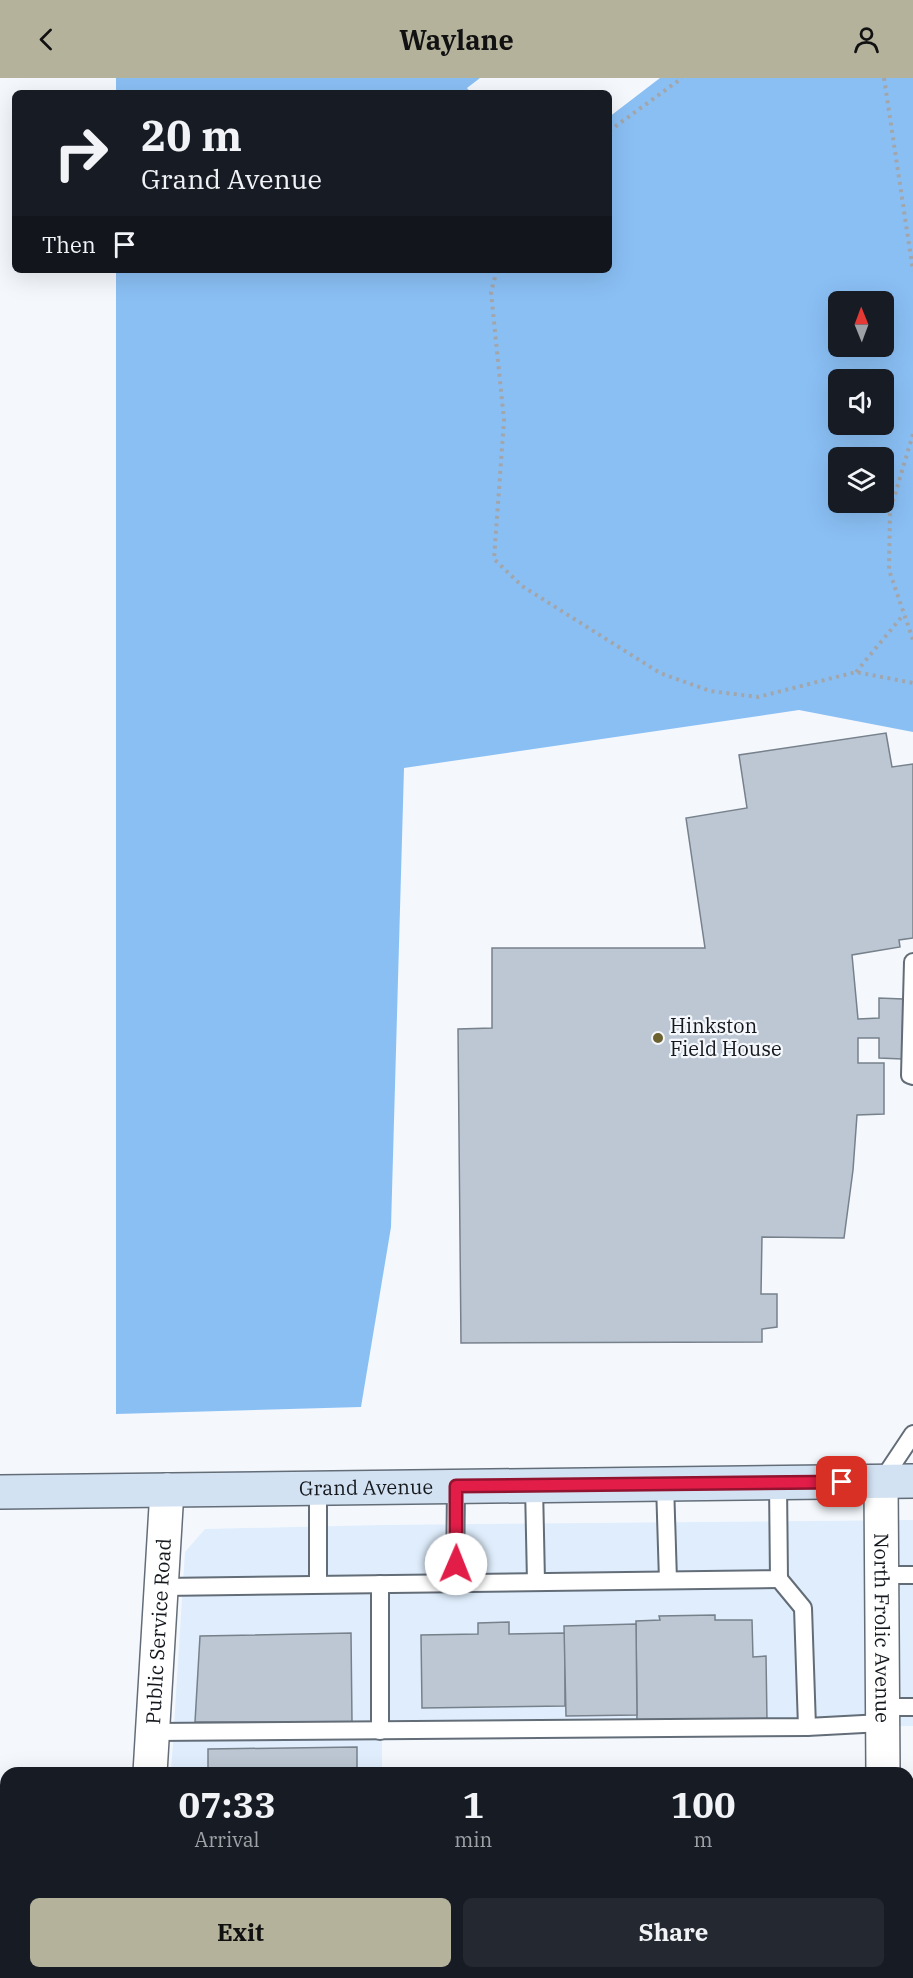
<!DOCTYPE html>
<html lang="en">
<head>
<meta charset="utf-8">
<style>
  :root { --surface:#171b24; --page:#242831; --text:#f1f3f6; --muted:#9ea1a6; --accent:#b5b29c }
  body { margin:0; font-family:"IBM Plex Serif",serif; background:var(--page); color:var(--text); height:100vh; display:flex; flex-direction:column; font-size:22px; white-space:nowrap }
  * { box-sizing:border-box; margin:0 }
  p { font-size:20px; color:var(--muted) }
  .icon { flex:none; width:33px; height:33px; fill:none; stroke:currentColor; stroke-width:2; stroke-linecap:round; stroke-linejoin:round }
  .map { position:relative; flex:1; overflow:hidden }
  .side { position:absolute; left:0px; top:1689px; width:914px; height:212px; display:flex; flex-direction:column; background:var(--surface); border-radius:18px 18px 0 0; box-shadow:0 6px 24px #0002 }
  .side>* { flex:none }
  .banner { position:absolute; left:12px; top:12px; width:600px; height:183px; border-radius:9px; box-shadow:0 6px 24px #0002; background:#171b24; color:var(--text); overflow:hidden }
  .needle { width:39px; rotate:359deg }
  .buttons { position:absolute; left:828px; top:213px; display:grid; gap:12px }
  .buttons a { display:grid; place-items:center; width:66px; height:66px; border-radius:9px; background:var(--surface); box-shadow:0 6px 24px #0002; font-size:30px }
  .pin { position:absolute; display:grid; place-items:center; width:51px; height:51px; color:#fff; margin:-26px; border-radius:12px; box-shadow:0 3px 9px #0006 }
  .me { position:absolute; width:66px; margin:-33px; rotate:1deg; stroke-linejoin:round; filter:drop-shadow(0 0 4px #0008) }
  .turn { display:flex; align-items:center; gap:21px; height:126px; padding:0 30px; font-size:27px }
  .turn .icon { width:78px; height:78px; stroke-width:2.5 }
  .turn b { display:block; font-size:42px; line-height:51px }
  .then { display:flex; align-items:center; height:57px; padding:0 30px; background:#0003; gap:12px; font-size:22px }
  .eta { display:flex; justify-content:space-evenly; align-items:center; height:102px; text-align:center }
  .eta b { font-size:36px; font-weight:800; line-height:42px }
  .button { display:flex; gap:12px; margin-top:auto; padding:12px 30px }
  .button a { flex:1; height:69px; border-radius:9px; background:var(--accent); color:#111; font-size:24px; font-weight:800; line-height:69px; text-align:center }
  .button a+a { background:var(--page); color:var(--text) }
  header { display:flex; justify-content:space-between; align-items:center; height:78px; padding:0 30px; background:var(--accent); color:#111; font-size:27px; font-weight:800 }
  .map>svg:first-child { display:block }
</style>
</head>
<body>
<header><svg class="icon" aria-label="back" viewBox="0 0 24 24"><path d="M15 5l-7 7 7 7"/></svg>Waylane<svg class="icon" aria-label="person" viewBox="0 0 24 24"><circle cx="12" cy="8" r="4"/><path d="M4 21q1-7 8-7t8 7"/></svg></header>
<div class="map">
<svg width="913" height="1900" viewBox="0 0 913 1900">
  <rect width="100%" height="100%" fill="#f4f8fd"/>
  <polygon fill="#dfedfc" points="913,1442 913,1648 382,1654 382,1695 171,1695 185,1474 205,1451 382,1447"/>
  <g fill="#8abff4" fill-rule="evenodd">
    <polygon points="116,0 480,0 467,10 471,15 116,15"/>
    <path d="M660,0H913V654L799,632L404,690L391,1149L361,1329L116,1336V192H609V39ZM838,224H884V268H838ZM838,302H884V346H838ZM838,380H884V424H838Z"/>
  </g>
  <g fill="#bcc7d3" stroke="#77818c" stroke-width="1.5">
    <polygon points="886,655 892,689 913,686 913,860 899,862 900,869 852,877 858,941 879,940 879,920 903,921 902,981 879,980 879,960 858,960 858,985 884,985 884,1036 857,1037 853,1092 844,1160 762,1159 761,1216 777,1216 777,1249 762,1251 762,1264 461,1265 458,951 492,950 492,870 705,870 686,740 747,730 739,677"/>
    <polygon points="715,1537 715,1542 752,1542 753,1579 766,1578 767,1643 637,1644 636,1543 660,1542 659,1538"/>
    <polygon points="509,1544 509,1556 565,1555 565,1628 422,1630 421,1557 478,1556 478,1545"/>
    <polygon points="636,1546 637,1637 566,1638 564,1548"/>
    <polygon points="351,1555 352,1644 195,1644 200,1558"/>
    <polygon points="357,1669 357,1695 208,1695 208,1671"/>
  </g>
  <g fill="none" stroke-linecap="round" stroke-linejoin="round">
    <defs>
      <g id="service">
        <polyline points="913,884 910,997 913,998"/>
        <polyline points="881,1404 913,1356"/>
        <polyline points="665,1406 668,1502"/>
        <polyline points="534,1408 536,1504"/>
        <polyline points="881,1497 913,1497"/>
        <polyline points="779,1501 803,1530 807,1649"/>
        <polyline points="455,1505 456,1408"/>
        <polyline points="318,1506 318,1410"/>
        <polyline points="380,1506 380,1653"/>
        <polyline points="162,1509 779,1501 778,1405"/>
        <polyline points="882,1629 913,1629"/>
        <polyline points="153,1654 807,1649 882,1645"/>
      </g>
      <g id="minor">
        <path id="s1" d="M881,1404L883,1695"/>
        <path id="s2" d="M150,1695L167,1412"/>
        <polyline points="889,1894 889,1900"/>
        <polyline points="137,1900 138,1894"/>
      </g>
      <g id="secondary">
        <path id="s3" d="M0,1414L913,1403"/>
      </g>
    </defs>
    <use href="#service" stroke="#636d78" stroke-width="20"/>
    <use href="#minor" stroke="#636d78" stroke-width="36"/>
    <use href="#secondary" stroke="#636d78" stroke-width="36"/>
    <g stroke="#a2a6ab" stroke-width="4" stroke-dasharray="3 4.5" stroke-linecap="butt">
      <polyline points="884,0 913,193"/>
      <polyline points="609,53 682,0"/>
      <polyline points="497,192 491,214 504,342 494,481 522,508 660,595 710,613 758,619 856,594 913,605"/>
      <polyline points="913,356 890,433 889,492 913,562"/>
      <polyline points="856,594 904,536"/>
    </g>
    <use href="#service" stroke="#fff" stroke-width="16"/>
    <use href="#minor" stroke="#fff" stroke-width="33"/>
    <use href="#secondary" stroke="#d3e2f2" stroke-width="33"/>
  </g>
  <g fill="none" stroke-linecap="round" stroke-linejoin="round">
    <defs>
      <polyline id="route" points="456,1486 456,1408 842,1404"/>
    </defs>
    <use href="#route" stroke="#92132f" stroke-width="15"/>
    <use href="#route" stroke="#e11d48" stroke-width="10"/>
  </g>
  <circle fill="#6c622f" stroke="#f4f8fd" stroke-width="2" cx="658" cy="960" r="6"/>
  <g text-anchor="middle" stroke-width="4.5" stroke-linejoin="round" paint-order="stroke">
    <g font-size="20" fill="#15191e" stroke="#f4f8fd" text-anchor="start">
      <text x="670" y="955">Hinkston<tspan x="670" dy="23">Field House</tspan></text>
    </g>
    <g font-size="20" fill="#15191e" stroke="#f4f8fd">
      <text dy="7" stroke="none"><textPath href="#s3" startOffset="366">Grand Avenue</textPath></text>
      <text dy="7" stroke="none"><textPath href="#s1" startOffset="146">North Frolic Avenue</textPath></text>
      <text dy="7" stroke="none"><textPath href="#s2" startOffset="142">Public Service Road</textPath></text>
    </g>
  </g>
</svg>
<div class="buttons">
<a><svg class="needle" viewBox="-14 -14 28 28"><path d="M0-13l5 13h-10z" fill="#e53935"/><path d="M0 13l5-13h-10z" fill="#9ea1a6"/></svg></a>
<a><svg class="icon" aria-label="sound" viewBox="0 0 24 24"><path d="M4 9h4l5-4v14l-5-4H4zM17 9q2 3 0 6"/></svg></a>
<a><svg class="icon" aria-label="layers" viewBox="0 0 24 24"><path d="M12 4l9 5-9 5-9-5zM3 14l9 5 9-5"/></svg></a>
</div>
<div class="pin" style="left:842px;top:1404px;background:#d93025"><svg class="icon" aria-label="arrive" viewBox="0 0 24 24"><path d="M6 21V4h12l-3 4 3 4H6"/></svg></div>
<svg class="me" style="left:456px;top:1486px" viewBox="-20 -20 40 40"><circle r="19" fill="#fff"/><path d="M0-13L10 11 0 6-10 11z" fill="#e11d48"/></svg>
<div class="banner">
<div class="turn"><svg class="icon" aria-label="right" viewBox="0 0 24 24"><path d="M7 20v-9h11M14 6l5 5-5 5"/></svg><div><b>20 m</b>Grand Avenue</div></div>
<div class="then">Then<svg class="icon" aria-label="arrive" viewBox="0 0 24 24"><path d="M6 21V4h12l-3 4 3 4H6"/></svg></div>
</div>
<section class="side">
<div class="eta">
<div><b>07:33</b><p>Arrival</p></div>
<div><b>1</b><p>min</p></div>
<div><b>100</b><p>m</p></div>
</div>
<div class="button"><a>Exit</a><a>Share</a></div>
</section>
</div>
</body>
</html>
